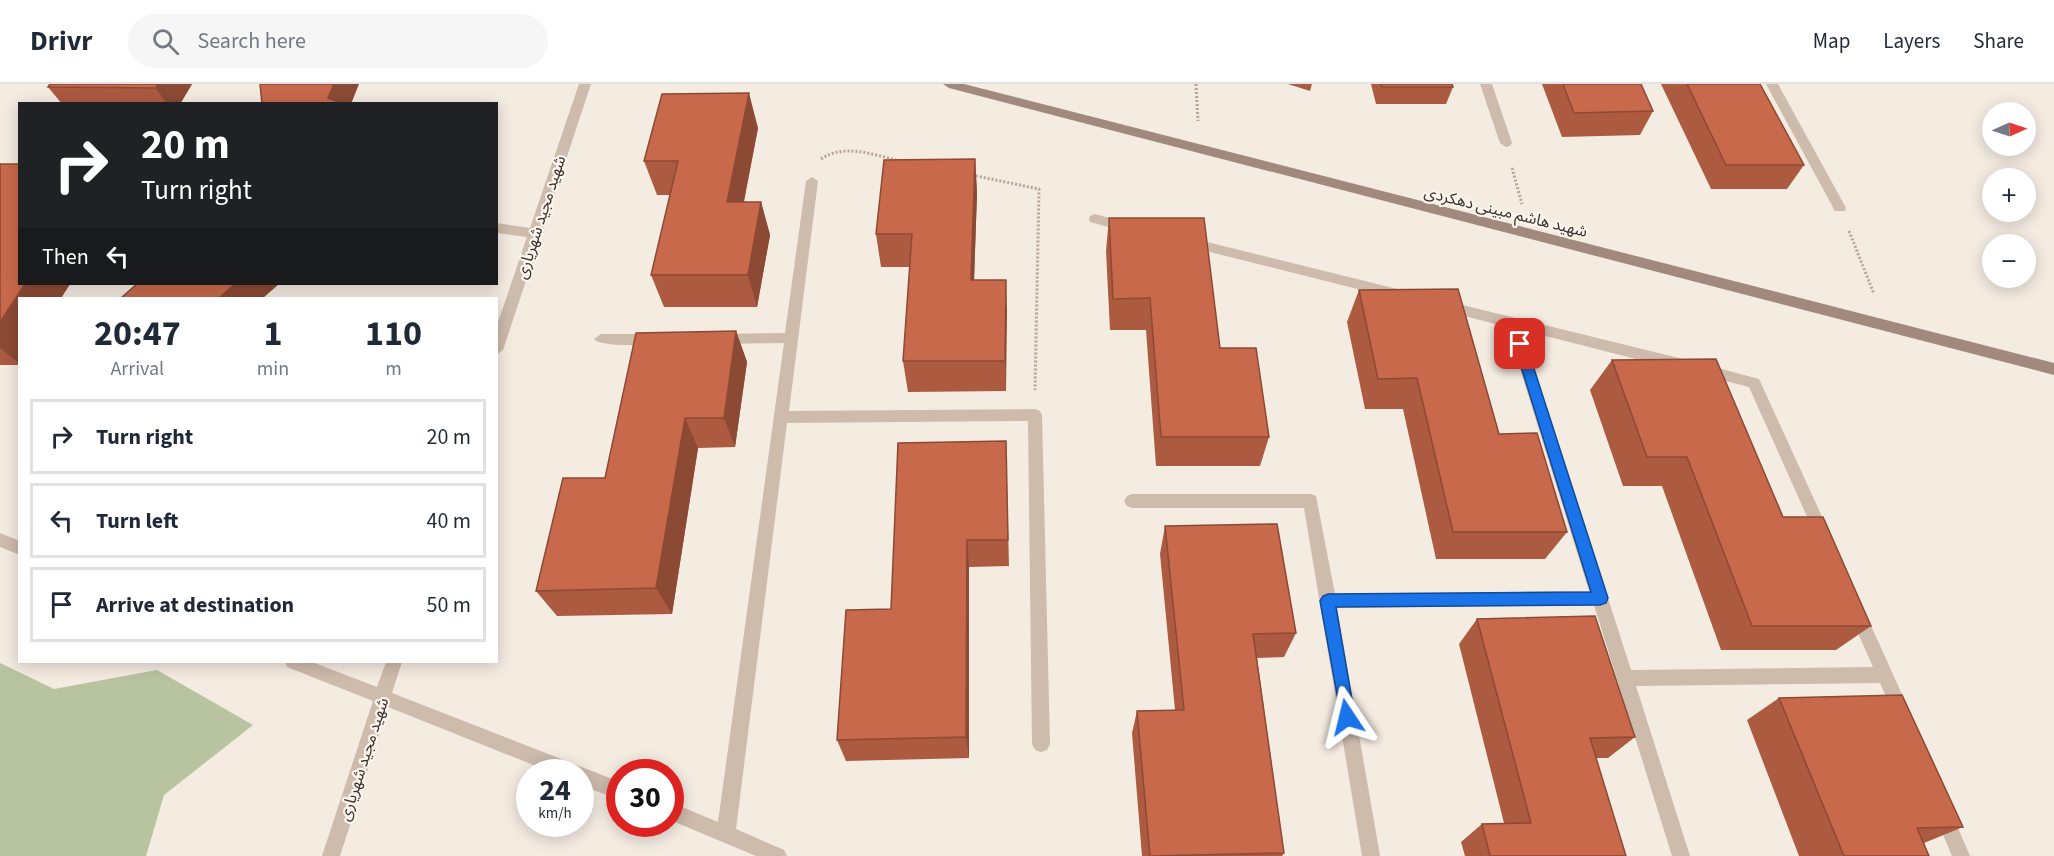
<!DOCTYPE html>
<html lang="en">
<head>
<meta charset="utf-8">
<style>
  :root { --surface:#fff; --page:#f6f6f7; --text:#1f2937; --muted:#747a83; --line:#e0e1e3 }
  body { margin:0; font-family:"Source Sans 3","Noto Sans Arabic",sans-serif; background:var(--page); color:var(--text); height:100vh; display:flex; flex-direction:column; font-size:22px; white-space:nowrap }
  * { box-sizing:border-box; margin:0 }
  p { font-size:20px; color:var(--muted) }
  .icon { flex:none; width:33px; height:33px; fill:none; stroke:currentColor; stroke-width:2; stroke-linecap:round; stroke-linejoin:round }
  .map { position:relative; flex:1; overflow:hidden }
  .drawer { position:absolute; left:18px; top:213px; width:480px; height:366px; display:flex; flex-direction:column; background:var(--surface); border-radius:0px; box-shadow:0 3px 15px #0003 }
  .drawer>* { flex:none }
  .guide { position:absolute; left:18px; top:18px; width:480px; height:183px; border-radius:0px; box-shadow:0 3px 15px #0003; background:#202124; color:#fff; overflow:hidden }
  .needle { width:39px; rotate:87deg }
  .fabs { position:absolute; left:1982px; top:18px; display:grid; gap:12px }
  .fabs a { display:grid; place-items:center; width:54px; height:54px; border-radius:50%; background:var(--surface); box-shadow:0 3px 15px #0003; font-size:30px }
  .speed { position:absolute; left:516px; top:675px; display:flex; gap:12px; font-size:30px; font-weight:700; text-align:center }
  .speed>* { display:grid; place-content:center; width:78px; height:78px; border-radius:50%; background:var(--surface); box-shadow:0 3px 15px #0003; line-height:1 }
  .speed small { font-size:15px; font-weight:400 }
  .speed .limit { border:9px solid #d22; background:#fff; color:#111 }
  .pin { position:absolute; display:grid; place-items:center; width:51px; height:51px; color:#fff; margin:-26px; border-radius:12px; box-shadow:0 3px 9px #0006 }
  .me { position:absolute; width:66px; margin:-33px; rotate:350deg; stroke-linejoin:round; filter:drop-shadow(0 0 4px #0008) }
  .turn { display:flex; align-items:center; gap:21px; height:126px; padding:0 24px; font-size:27px }
  .turn .icon { width:78px; height:78px; stroke-width:2.5 }
  .turn b { display:block; font-size:42px; line-height:51px }
  .then { display:flex; align-items:center; height:57px; padding:0 24px; background:#0003; gap:12px; font-size:22px }
  .eta { display:flex; justify-content:space-evenly; align-items:center; height:102px; text-align:center }
  .eta b { font-size:36px; font-weight:700; line-height:42px }
  ul { padding:0; list-style:none }
  li { display:flex; align-items:center; gap:18px; height:75px; margin:0 12px 9px; padding:0 12px; border:3px solid var(--line); border-radius:0px }
  li div { flex:1 }
  li b { display:block; font-size:22px }
  li em { font-style:normal }
  header { display:flex; align-items:center; gap:36px; box-sizing:border-box; height:84px; padding:0 30px; background:var(--surface); border-bottom:2px solid var(--line) }
  header strong { font-size:28px }
  nav { display:flex; gap:33px; margin-inline-start:auto; font-size:21px }
  .search { width:420px; height:54px; background:var(--page); display:flex; align-items:center; gap:15px; box-sizing:border-box; padding:0 21px; border-radius:33px; color:var(--muted); font-size:22px }
  .map>svg:first-child { display:block }
</style>
</head>
<body>
<header>
<strong>Drivr</strong>
<div class="search"><svg class="icon" aria-label="search" viewBox="0 0 24 24"><circle cx="10" cy="10" r="6"/><path d="M15 15l6 6"/></svg>Search here</div>
<nav><a>Map</a><a>Layers</a><a>Share</a></nav>
</header>
<div class="map">
<svg width="2054" height="772" viewBox="0 0 2054 772">
  <rect width="100%" height="100%" fill="#f4ebe1"/>
  <polygon fill="#b8c4a0" points="0,579 54,605 157,586 253,641 164,711 146,772 0,772"/>
  <g fill="none" stroke-linecap="round" stroke-linejoin="round">
    <g stroke="#b9a596" stroke-width="3" stroke-dasharray="2 2" stroke-linecap="butt">
      <polyline points="1196,0 1198,37"/>
      <path d="M821,75C845,59 874,71 900,77"/>
      <polyline points="1512,84 1522,120"/>
      <polyline points="972,91 1039,105 1035,306"/>
      <polyline points="1849,147 1874,210"/>
    </g>
    <g fill="#cdbbac" fill-rule="evenodd">
      <polygon points="579,0 591,0 503,266 496,271 496,244 527,153 496,149 496,139 530,144"/>
      <polygon points="1480,0 1492,0 1512,59 1510,62 1506,63 1500,59"/>
      <polygon points="1766,0 1778,0 1846,124 1845,127 1835,127"/>
      <polygon points="812,93 818,97 789,327 1035,325 1040,327 1042,331 1050,660 1047,666 1041,668 1035,666 1032,660 1028,337 787,339 736,745 784,766 787,772 756,772 670,736 670,718 718,738 784,259 719,260 712,255 719,250 785,249 806,97"/>
      <polygon points="1095,130 1131,140 1132,143 1126,148 1090,138 1089,135 1090,132"/>
      <polygon points="1187,153 1397,205 1404,210 1397,215 1182,161 1180,158"/>
      <polygon points="1446,217 1679,274 1684,276 1686,280 1684,284 1679,286 1522,246 1631,586 1873,583 1849,529 1851,524 1857,522 1863,524 1910,628 1907,634 1901,636 1895,634 1880,599 1636,602 1690,772 1672,772 1594,521 1337,524 1380,772 1362,772 1304,424 1132,424 1127,422 1124,417 1127,412 1132,410 1311,410 1316,412 1335,510 1589,507 1507,243 1441,226 1439,222 1441,218"/>
      <path d="M601,250H653L660,255C654,263 600,263 594,255Z"/>
      <polygon points="1703,280 1759,295 1830,450 1827,455 1822,457 1817,455 1749,303 1698,290 1696,286 1698,282"/>
      <polygon points="0,449 20,457 20,471 0,463"/>
      <polygon points="285,578 312,578 377,603 386,578 402,578 392,609 620,698 620,716 580,701 580,688 551,688 388,623 340,772 322,772 373,617 287,583"/>
      <polygon points="1944,722 1950,725 1970,772 1952,772 1935,731 1938,725"/>
    </g>
    <polygon fill="#a18a7d" fill-rule="evenodd" points="943,0 964,0 2054,279 2054,291 949,4"/>
  </g>
  <g fill="#ac5a40">
    <polygon points="50,0 192,0 180,20 62,20 48,3"/>
    <polygon points="1288,0 1312,0 1310,7"/>
    <polygon points="1371,0 1452,0 1453,3 1446,20 1376,20"/>
    <polygon points="1542,0 1641,0 1653,27 1640,51 1562,53"/>
    <polygon points="1661,0 1760,0 1804,81 1787,105 1711,105"/>
    <polygon points="758,44 744,118 761,118 770,151 757,223 664,223 651,191 670,111 657,111 644,77"/>
    <polygon points="975,75 977,109 974,196 1006,196 1006,307 908,308 903,277 910,183 881,183 876,150"/>
    <polygon points="0,80 20,200 70,200 61,214 20,214 20,281 0,281"/>
    <polygon points="1109,134 1220,264 1269,353 1260,382 1156,382 1146,246 1110,246 1106,167"/>
    <polygon points="1359,206 1499,350 1567,448 1545,475 1436,475 1403,325 1365,325 1347,238"/>
    <polygon points="736,247 747,278 735,363 698,364 672,530 557,532 536,507 605,394"/>
    <polygon points="1612,276 1783,433 1871,542 1836,566 1721,566 1662,402 1623,402 1590,306"/>
    <polygon points="1006,357 1009,482 969,483 969,674 846,677 837,656 891,525"/>
    <polygon points="1165,442 1296,549 1284,573 1257,574 1284,769 1282,772 1142,772 1132,649 1137,627 1175,626 1160,470"/>
    <polygon points="1477,535 1635,653 1608,674 1596,674 1626,772 1465,772 1461,758 1482,740 1504,739 1459,560"/>
    <polygon points="1779,614 1963,743 1924,759 1929,772 1799,772 1747,636"/>
  </g>
  <g fill="#8c4a34">
    <polygon points="158,0 192,0 180,20 167,20 156,4"/>
    <polygon points="334,0 359,0 351,20 331,20 328,14"/>
    <polygon points="749,9 758,44 737,151 727,118"/>
    <polygon points="975,75 977,109 973,228 971,196"/>
    <polygon points="761,118 770,151 757,223 748,191"/>
    <polygon points="1006,196 1007,228 1006,307 1005,277"/>
    <polygon points="25,200 70,200 61,214 20,214 20,280 0,264 0,238"/>
    <polygon points="235,200 279,200 263,214 219,214"/>
    <polygon points="736,247 747,278 735,363 724,334"/>
    <polygon points="685,334 698,364 672,530 656,504"/>
    <polygon points="967,456 969,483 969,674 966,653"/>
  </g>
  <g fill="#c8694b" stroke="#8c4a34" stroke-width="1.5">
    <polygon points="50,0 158,0 156,4 48,3"/>
    <polygon points="260,0 334,0 328,14 344,20 262,20"/>
    <polygon points="1381,0 1452,0 1453,3 1382,3"/>
    <polygon points="1563,0 1641,0 1653,27 1574,29"/>
    <polygon points="1687,0 1760,0 1804,81 1726,81"/>
    <polygon points="749,9 727,118 761,118 748,191 651,191 678,77 644,77 662,10"/>
    <polygon points="975,75 971,196 1006,196 1005,277 903,277 912,150 876,150 884,76"/>
    <polygon points="0,80 20,80 20,200 25,200 0,238"/>
    <polygon points="1109,134 1204,134 1220,264 1256,264 1269,353 1161,353 1150,214 1113,215"/>
    <polygon points="137,200 235,200 219,214 121,214"/>
    <polygon points="1458,205 1499,350 1537,349 1567,448 1453,448 1417,294 1378,295 1359,206"/>
    <polygon points="736,247 724,334 685,334 656,504 536,507 563,394 605,394 636,249"/>
    <polygon points="1716,275 1783,433 1823,433 1871,542 1752,542 1687,373 1647,373 1612,276"/>
    <polygon points="1006,357 1008,456 967,456 966,653 837,656 846,526 891,525 898,359"/>
    <polygon points="1277,440 1296,549 1253,550 1284,769 1150,772 1137,627 1184,626 1165,442"/>
    <polygon points="1595,532 1635,653 1590,654 1626,772 1490,772 1482,740 1531,739 1477,535"/>
    <polygon points="1902,611 1963,743 1917,744 1929,772 1844,772 1779,614"/>
  </g>
  <polygon fill="#1a73e8" stroke="#114b97" stroke-width="1.5" points="1520,255 1526,260 1608,514 1606,519 1600,521 1336,523 1355,633 1353,638 1347,640 1342,638 1320,517 1323,512 1328,510 1591,508 1514,260"/>
  <g text-anchor="middle" stroke-width="4.5" stroke-linejoin="round" paint-order="stroke">
    <g font-size="16" fill="#3b302b" stroke="#fbf5ee">
      <text transform="translate(1506 127) rotate(14)" y="6">شهید هاشم مبینی دهکردی</text>
      <text transform="translate(540 133) rotate(-72)" y="6">شهید مجید شهریاری</text>
      <text transform="translate(363 675) rotate(-72)" y="6">شهید مجید شهریاری</text>
    </g>
  </g>
</svg>
<div class="fabs">
<a><svg class="needle" viewBox="-14 -14 28 28"><path d="M0-13l5 13h-10z" fill="#e53935"/><path d="M0 13l5-13h-10z" fill="#747a83"/></svg></a>
<a>+</a>
<a>−</a>
</div>
<div class="speed"><div>24<small>km/h</small></div><div class="limit">30</div></div>
<div class="pin" style="left:1520px;top:260px;background:#d93025"><svg class="icon" aria-label="arrive" viewBox="0 0 24 24"><path d="M6 21V4h12l-3 4 3 4H6"/></svg></div>
<svg class="me" style="left:1347px;top:633px" viewBox="-20 -20 40 40"><path d="M0-17L14 15 0 8-14 15z" fill="#1a73e8" stroke="#fff" stroke-width="4"/></svg>
<div class="guide">
<div class="turn"><svg class="icon" aria-label="right" viewBox="0 0 24 24"><path d="M7 20v-9h11M14 6l5 5-5 5"/></svg><div><b>20 m</b>Turn right</div></div>
<div class="then">Then<svg class="icon" aria-label="left" viewBox="0 0 24 24"><path d="M17 20v-9H6M10 6l-5 5 5 5"/></svg></div>
</div>
<section class="drawer">
<div class="eta">
<div><b>20:47</b><p>Arrival</p></div>
<div><b>1</b><p>min</p></div>
<div><b>110</b><p>m</p></div>
</div>
<ul>
<li><svg class="icon" aria-label="right" viewBox="0 0 24 24"><path d="M7 20v-9h11M14 6l5 5-5 5"/></svg><div><b>Turn right</b></div><em>20 m</em></li>
<li><svg class="icon" aria-label="left" viewBox="0 0 24 24"><path d="M17 20v-9H6M10 6l-5 5 5 5"/></svg><div><b>Turn left</b></div><em>40 m</em></li>
<li><svg class="icon" aria-label="arrive" viewBox="0 0 24 24"><path d="M6 21V4h12l-3 4 3 4H6"/></svg><div><b>Arrive at destination</b></div><em>50 m</em></li>
</ul>
</section>
</div>
</body>
</html>
